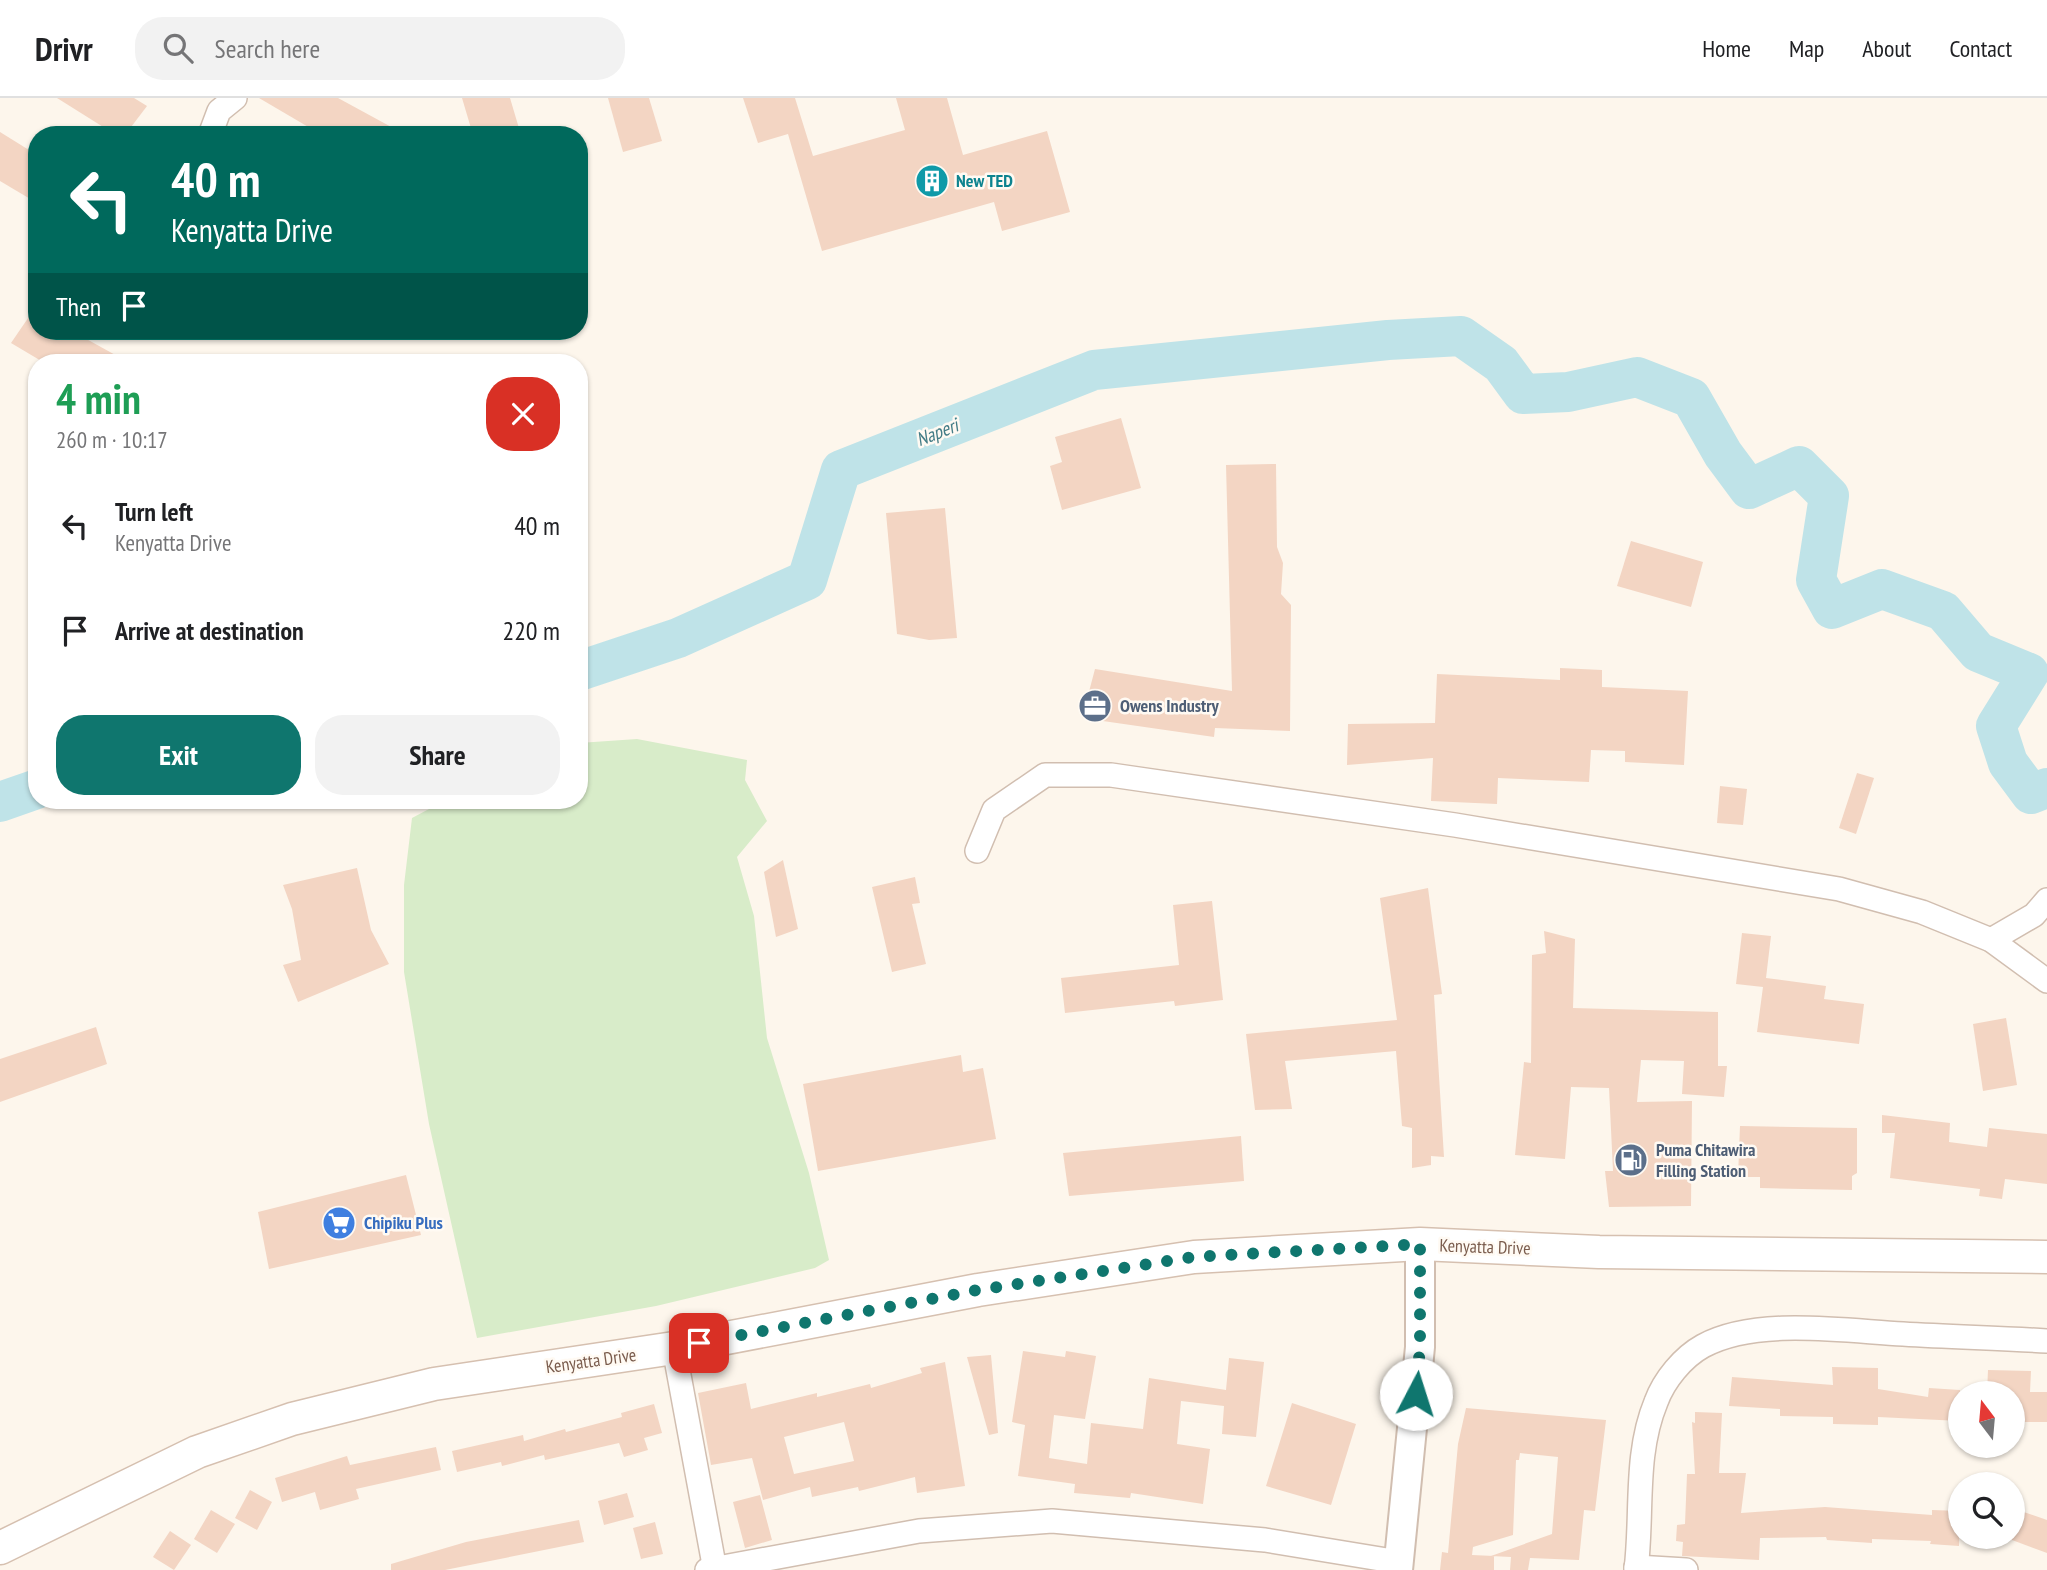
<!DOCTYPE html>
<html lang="en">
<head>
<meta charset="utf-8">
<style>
  :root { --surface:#fff; --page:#f2f2f2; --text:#202124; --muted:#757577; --line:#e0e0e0; --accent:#0f766e }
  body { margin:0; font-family:"PT Sans Narrow",sans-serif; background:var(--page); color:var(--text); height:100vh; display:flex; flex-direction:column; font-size:26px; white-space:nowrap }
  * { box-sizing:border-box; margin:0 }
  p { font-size:23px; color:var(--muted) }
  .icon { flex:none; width:38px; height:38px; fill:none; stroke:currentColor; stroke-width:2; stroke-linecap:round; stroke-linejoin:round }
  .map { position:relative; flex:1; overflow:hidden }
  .side { position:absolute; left:28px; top:256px; width:560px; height:455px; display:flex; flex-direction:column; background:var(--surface); border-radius:28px; box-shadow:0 2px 5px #0004 }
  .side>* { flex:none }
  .hud { position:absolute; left:28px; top:28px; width:560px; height:214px; border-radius:28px; box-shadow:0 2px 5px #0004; background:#00695c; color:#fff; overflow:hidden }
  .needle { width:46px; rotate:344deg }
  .buttons { position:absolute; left:1948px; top:1283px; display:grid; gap:14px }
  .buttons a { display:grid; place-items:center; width:77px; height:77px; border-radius:50%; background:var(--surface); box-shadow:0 2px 5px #0004; font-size:35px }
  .pin { position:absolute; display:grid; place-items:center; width:60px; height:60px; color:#fff; margin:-30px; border-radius:14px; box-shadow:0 4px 10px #0006 }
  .me { position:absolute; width:77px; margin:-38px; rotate:5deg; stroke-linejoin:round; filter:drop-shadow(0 0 5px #0008) }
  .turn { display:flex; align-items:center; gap:24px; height:147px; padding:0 28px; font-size:32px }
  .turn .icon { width:91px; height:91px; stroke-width:2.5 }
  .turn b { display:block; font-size:49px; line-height:60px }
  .then { display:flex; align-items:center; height:66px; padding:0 28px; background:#0003; gap:14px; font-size:26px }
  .round { display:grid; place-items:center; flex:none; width:74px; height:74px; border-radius:28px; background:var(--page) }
  .head { display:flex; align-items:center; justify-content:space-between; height:119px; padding:0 28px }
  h1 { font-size:42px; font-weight:600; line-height:52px; color:#1e9e55 }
  .action { display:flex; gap:14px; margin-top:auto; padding:14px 28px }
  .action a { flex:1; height:80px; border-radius:28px; background:var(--accent); color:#fff; font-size:28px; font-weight:600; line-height:80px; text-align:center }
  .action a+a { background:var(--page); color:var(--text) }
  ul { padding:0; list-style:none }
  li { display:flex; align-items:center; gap:21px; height:105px; padding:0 28px }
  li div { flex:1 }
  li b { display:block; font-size:26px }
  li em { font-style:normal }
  header { display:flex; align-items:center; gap:42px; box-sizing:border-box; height:98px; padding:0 35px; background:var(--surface); border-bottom:2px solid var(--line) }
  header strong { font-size:33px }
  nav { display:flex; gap:38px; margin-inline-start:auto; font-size:24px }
  .search { width:490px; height:63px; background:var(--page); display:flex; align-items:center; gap:18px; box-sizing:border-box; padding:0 24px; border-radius:28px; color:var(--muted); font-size:26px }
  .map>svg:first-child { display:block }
</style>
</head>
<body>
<header>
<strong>Drivr</strong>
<div class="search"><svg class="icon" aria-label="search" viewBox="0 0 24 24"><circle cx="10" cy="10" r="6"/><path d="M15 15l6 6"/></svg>Search here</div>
<nav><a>Home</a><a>Map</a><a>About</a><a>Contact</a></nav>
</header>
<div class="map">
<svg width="2047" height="1472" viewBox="0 0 2047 1472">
  <rect width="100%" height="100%" fill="#fdf6ec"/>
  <polygon fill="#d8ecc9" points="637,641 747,662 745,682 767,723 737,759 754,818 767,940 809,1075 829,1162 815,1170 656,1208 477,1240 429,1026 404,874 404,787 412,720 446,702 579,702 579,645"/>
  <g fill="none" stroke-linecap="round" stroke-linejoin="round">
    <g stroke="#bfe3e8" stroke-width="40">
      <polyline points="579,573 678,540 807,482 841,372 1094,272 1388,242 1461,238 1501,266 1523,296 1568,294 1637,279 1691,300 1723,356 1749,391 1799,368 1829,398 1816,482 1832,511 1882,491 1943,513 1978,554 2029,575 1996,628 2008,665 2031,696 2047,690"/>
      <polyline points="0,704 37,691"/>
    </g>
  </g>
  <g fill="#f3d5c3" fill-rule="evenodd">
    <polygon points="57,0 134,0 147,8 125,37 116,37"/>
    <polygon points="259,0 338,0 406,37 322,37"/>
    <polygon points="462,0 510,0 521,37 473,37"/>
    <polygon points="608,0 649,0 662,43 623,54"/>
    <polygon points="743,0 795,0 813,58 905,32 896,0 947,0 963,57 1047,33 1070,114 1002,133 994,104 822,153 788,36 758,45"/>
    <polygon points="0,34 37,57 37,105 0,83"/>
    <polygon points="37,207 37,233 72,233 128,264 43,264 11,245"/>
    <polygon points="1121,320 1141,390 1062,412 1050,368 1062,364 1055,339"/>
    <polygon points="1276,366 1277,449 1283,465 1281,496 1291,507 1290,633 1215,630 1214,639 1082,620 1095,571 1232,593 1226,367"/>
    <polygon points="945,410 957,540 929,542 897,536 886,415"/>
    <polygon points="1631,443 1703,464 1691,509 1617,488"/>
    <polygon points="1560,570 1602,572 1602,589 1688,593 1684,667 1625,664 1625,653 1591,652 1589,684 1498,680 1497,706 1431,703 1433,660 1347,667 1348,626 1435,625 1437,576 1560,582"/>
    <polygon points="1857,675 1874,680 1856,736 1839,730"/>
    <polygon points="1720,688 1747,691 1743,727 1717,725"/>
    <polygon points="783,762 798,831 776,839 764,774"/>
    <polygon points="357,770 371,832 389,866 298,904 283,867 301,862 292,811 283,787"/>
    <polygon points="915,779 920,805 912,806 926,866 892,874 872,789"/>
    <polygon points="1428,790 1442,896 1434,897 1444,1059 1431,1058 1431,1067 1412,1070 1412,1030 1402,1028 1396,953 1285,963 1292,1011 1255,1012 1246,936 1397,922 1380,800"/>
    <polygon points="1212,803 1223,902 1175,908 1174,903 1065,915 1061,880 1179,867 1173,807"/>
    <polygon points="1544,833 1575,841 1573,910 1718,914 1718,968 1727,968 1724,999 1682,996 1684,963 1641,962 1637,1004 1692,1003 1691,1108 1609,1109 1605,1073 1613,1073 1609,990 1571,989 1565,1061 1515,1057 1524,964 1531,965 1532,857 1546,855"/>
    <polygon points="1742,835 1771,838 1766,880 1826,888 1824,901 1864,906 1859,946 1757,934 1763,889 1736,886"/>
    <polygon points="2006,920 2017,987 1983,993 1973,926"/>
    <polygon points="96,929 107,966 0,1004 0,961"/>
    <polygon points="961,957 963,974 983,970 996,1041 818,1073 803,986"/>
    <polygon points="1882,1017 1950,1025 1949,1044 1987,1049 1989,1030 2047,1036 2047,1086 2005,1081 2002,1101 1979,1098 1980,1091 1890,1080 1895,1035 1882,1035"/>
    <polygon points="1740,1028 1857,1030 1857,1075 1852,1078 1852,1092 1760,1090 1760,1079 1738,1079"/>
    <polygon points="1241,1038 1244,1083 1069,1098 1063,1055"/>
    <polygon points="406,1077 421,1137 269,1171 258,1114"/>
    <polygon points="1023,1253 1065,1259 1066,1253 1096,1258 1085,1321 1054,1317 1049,1360 1087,1366 1091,1325 1143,1331 1149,1280 1226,1292 1229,1260 1264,1264 1256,1339 1222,1336 1224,1308 1181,1303 1177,1346 1210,1351 1203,1406 1131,1395 1130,1400 1074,1395 1075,1386 1018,1378 1025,1327 1012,1324"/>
    <polygon points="991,1257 998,1335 989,1337 967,1259"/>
    <path d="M945,1264L965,1388L917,1395L915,1379L859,1393L858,1389L812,1399L810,1389L763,1402L752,1360L711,1367L698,1295L746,1285L751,1311L817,1295V1299L870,1286L871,1290L922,1275L920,1270ZM844,1324L854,1363L794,1376L784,1339Z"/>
    <polygon points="1832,1269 1878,1270 1878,1291 1928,1299 1929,1290 1960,1292 1960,1323 1878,1319 1878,1327 1833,1326 1833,1319 1780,1318 1780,1311 1729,1308 1732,1279 1833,1287"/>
    <polygon points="1988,1272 2031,1273 2030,1294 2047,1294 2047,1324 2012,1324 2012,1295 1987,1295"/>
    <polygon points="1292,1305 1356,1326 1331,1407 1266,1388"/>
    <polygon points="654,1306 662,1335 644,1340 648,1352 624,1359 619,1345 545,1362 544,1357 502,1368 501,1364 457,1374 452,1353 523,1337 524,1343 565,1331 566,1334 622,1319 621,1315"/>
    <polygon points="1466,1310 1606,1322 1595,1413 1584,1412 1579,1462 1530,1460 1528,1472 1510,1472 1511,1459 1491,1458 1552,1436 1558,1359 1520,1355 1519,1362 1516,1362 1513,1437 1473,1449 1472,1457 1494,1458 1494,1472 1440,1472 1442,1454 1448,1455 1458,1346"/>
    <polygon points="1695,1314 1722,1315 1719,1375 1746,1375 1741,1415 1825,1409 1932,1417 1932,1412 1960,1413 1959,1448 1930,1446 1931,1443 1872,1441 1872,1445 1827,1442 1826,1439 1760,1440 1759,1462 1682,1458 1683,1444 1676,1443 1677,1427 1685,1426 1687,1376 1695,1376 1692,1324 1695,1325"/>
    <polygon points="436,1349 441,1372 356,1391 359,1401 320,1412 315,1394 282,1404 275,1380 347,1358 350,1367"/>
    <polygon points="250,1392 272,1404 257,1432 235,1420"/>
    <polygon points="627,1395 634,1419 604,1427 598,1403"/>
    <polygon points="760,1397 772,1442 745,1450 733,1404"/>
    <polygon points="2012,1410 2047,1422 2047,1455 2012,1442"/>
    <polygon points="211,1412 235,1426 217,1455 194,1441"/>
    <polygon points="579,1422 584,1444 445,1472 391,1472 391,1466 466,1444"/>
    <polygon points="655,1424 663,1456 641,1461 633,1430"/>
    <polygon points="170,1433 191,1447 174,1472 153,1459"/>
  </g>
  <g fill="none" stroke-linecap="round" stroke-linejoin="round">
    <defs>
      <g id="minor">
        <polyline points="210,37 219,13 235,0"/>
        <polyline points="977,753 994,712 1045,677 1111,677 1455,727 1839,791 1922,814 1991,842 2047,883"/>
        <polyline points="1991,842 2034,817 2047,802"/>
        <polyline points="674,1250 715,1472"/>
        <polyline points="1636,1469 1686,1472"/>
        <polyline points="707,1472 919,1433 1052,1423 1265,1442 1399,1464"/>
        <path d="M1636,1472C1643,1416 1634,1357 1656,1304C1664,1282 1683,1259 1703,1248C1756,1219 1845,1233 1903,1236C1951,1239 1999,1240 2047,1243"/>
      </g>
      <polyline id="tertiary" points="1398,1472 1420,1249 1420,1146"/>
      <polyline id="secondary" points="0,1450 197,1354 292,1321 434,1286 674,1250 978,1192 1194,1159 1420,1146 1599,1154 2047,1159"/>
    </defs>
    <use href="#minor" stroke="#d1beb0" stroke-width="26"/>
    <use href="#tertiary" stroke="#d1beb0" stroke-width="32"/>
    <use href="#secondary" stroke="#d6c0b0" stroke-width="35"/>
    <use href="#minor" stroke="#fff" stroke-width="23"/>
    <use href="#tertiary" stroke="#fff" stroke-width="28"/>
    <use href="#secondary" stroke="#fff" stroke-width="32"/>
  </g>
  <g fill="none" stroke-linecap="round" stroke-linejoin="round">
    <polyline stroke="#0f766e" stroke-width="12" stroke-dasharray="0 21.6" points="699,1245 978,1192 1194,1159 1420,1146 1420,1249 1416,1296"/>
  </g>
  <defs>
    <symbol id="building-disc" viewBox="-11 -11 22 22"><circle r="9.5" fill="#0f9aa8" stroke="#fffaf3"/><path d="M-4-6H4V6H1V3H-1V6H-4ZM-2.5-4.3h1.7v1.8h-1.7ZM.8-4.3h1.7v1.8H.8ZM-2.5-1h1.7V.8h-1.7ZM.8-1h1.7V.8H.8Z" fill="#fff"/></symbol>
    <symbol id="office-disc" viewBox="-11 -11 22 22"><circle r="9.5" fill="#5c6f8a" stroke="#fffaf3"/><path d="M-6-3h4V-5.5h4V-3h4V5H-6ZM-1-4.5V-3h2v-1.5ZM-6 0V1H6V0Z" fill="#fff"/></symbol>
    <symbol id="fuel-disc" viewBox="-11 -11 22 22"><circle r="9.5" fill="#5c6f8a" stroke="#fffaf3"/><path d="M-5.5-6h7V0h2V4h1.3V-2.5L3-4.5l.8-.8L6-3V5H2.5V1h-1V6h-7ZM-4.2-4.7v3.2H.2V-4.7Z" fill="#fff"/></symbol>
    <symbol id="supermarket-disc" viewBox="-11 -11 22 22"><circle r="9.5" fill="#3f7fe0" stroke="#fffaf3"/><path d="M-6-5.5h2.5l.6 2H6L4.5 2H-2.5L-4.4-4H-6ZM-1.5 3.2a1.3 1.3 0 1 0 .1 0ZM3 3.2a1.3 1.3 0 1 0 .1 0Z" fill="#fff"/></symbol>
  </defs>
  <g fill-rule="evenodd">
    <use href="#building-disc" x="913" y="64" width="38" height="38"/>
    <use href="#office-disc" x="1076" y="589" width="38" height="38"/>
    <use href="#fuel-disc" x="1612" y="1043" width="38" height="38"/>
    <use href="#supermarket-disc" x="320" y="1106" width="38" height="38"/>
  </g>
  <g text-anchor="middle" stroke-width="5" stroke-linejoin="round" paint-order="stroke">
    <g font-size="18" font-weight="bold" fill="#0d838f" stroke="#fffaf3" text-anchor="start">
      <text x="956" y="89">New TED</text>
    </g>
    <g font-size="18" font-weight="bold" fill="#4e5e75" stroke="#fffaf3" text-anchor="start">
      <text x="1120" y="614">Owens Industry</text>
      <text x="1656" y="1058">Puma Chitawira<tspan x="1656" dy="21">Filling Station</tspan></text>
    </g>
    <g font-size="18" font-weight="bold" fill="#366cbe" stroke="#fffaf3" text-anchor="start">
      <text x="364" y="1131">Chipiku Plus</text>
    </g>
    <g font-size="18" fill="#7a5c4d" stroke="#fffaf3">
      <text transform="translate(1485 1149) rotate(2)" y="6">Kenyatta Drive</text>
      <text transform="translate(591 1263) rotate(-8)" y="6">Kenyatta Drive</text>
    </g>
    <g font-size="19" font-style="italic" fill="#437c86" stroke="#fffaf3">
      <text transform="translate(937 334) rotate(-22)" y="7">Naperi</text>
    </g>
  </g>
</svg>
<div class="buttons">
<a><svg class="needle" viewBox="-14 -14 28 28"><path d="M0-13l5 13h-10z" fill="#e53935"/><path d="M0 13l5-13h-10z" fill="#757577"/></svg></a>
<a><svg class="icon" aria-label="search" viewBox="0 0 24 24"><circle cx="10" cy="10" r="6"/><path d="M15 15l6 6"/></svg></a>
</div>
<div class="pin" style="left:699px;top:1245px;background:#d93025"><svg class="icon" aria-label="arrive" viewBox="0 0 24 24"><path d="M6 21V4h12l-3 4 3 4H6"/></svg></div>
<svg class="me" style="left:1416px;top:1296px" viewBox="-20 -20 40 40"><circle r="19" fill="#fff"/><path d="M0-13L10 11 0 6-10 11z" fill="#0f766e"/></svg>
<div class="hud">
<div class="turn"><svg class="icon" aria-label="left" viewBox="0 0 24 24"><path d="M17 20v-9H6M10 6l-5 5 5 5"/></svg><div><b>40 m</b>Kenyatta Drive</div></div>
<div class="then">Then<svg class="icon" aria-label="arrive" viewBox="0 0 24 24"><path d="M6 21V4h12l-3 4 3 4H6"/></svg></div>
</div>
<section class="side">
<div class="head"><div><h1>4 min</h1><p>260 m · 10:17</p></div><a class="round" style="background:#d93025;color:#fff"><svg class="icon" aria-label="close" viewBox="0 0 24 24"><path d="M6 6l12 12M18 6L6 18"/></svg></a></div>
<ul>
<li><svg class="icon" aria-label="left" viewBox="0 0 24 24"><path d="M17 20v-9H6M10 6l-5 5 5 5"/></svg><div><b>Turn left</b><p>Kenyatta Drive</p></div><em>40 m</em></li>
<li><svg class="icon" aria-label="arrive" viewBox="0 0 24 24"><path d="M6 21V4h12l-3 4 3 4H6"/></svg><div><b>Arrive at destination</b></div><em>220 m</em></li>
</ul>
<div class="action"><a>Exit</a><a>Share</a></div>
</section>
</div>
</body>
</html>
